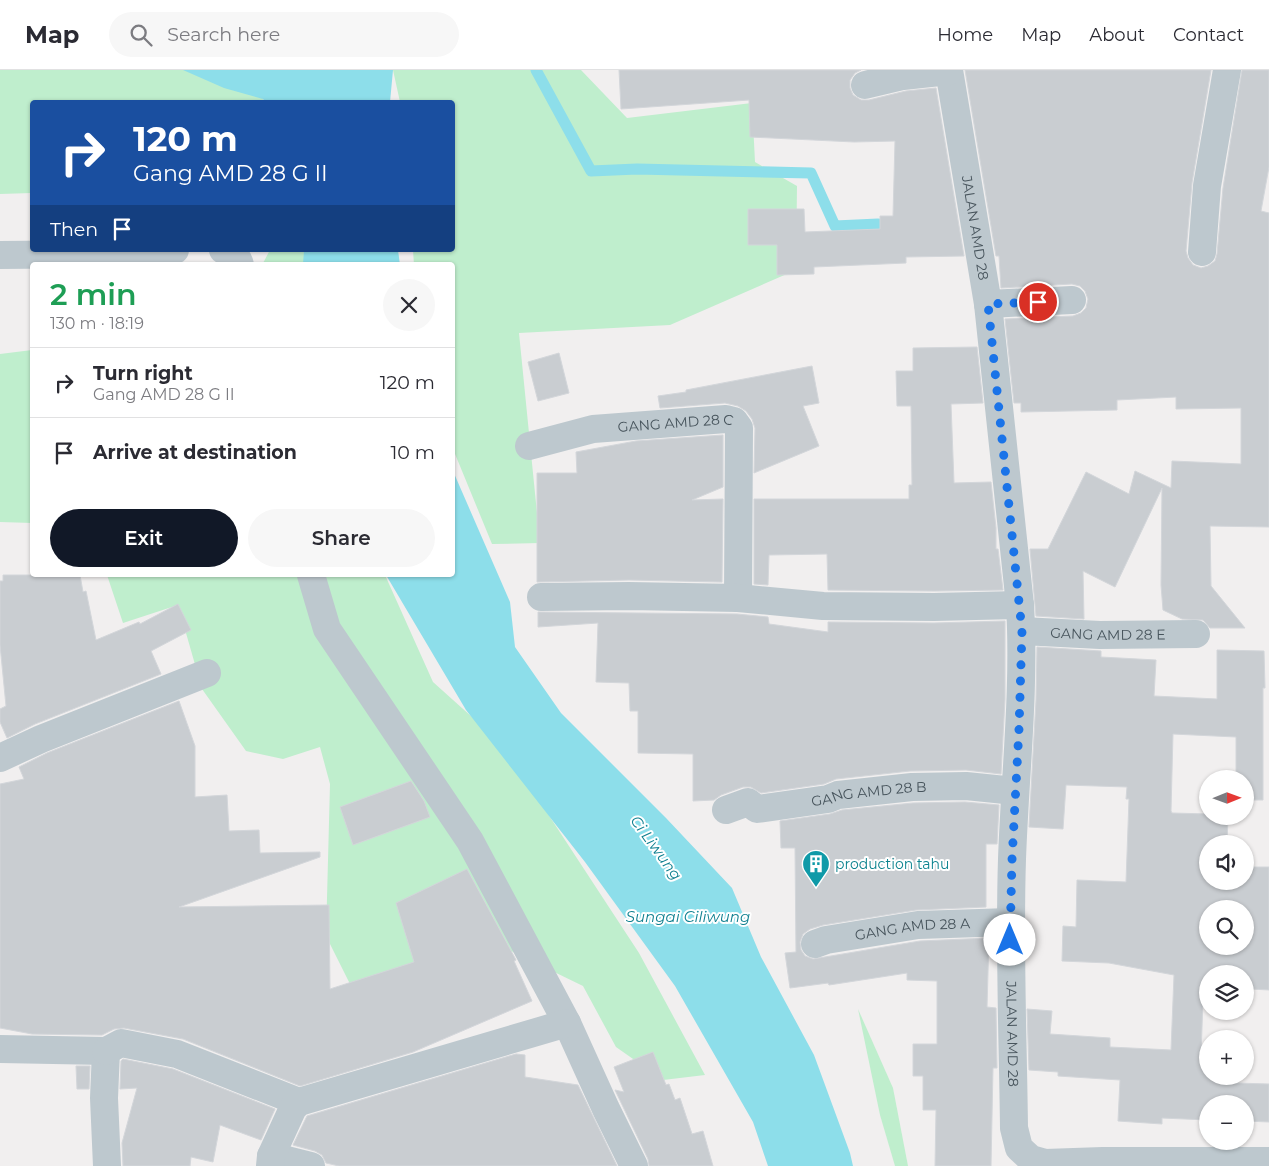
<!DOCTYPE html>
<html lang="en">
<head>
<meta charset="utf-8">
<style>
  :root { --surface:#fff; --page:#f7f7f7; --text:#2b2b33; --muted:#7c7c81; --line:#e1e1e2; --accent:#111827 }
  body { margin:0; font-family:Montserrat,sans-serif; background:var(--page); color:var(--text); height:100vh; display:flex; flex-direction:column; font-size:19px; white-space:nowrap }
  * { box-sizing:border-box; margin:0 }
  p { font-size:16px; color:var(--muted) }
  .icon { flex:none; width:28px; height:28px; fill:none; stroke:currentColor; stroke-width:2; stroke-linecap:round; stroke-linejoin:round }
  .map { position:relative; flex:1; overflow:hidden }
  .sheet { position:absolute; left:30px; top:192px; width:425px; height:315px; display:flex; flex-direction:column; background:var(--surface); border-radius:5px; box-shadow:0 1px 4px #0004 }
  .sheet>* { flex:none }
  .hud { position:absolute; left:30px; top:30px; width:425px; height:152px; border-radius:5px; box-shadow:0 1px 4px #0004; background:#1a4fa0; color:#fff; overflow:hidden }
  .needle { width:32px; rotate:89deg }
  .tools { position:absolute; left:1199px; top:700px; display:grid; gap:10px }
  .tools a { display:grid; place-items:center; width:55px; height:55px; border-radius:50%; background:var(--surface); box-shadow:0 1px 4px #0004; font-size:25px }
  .pin { position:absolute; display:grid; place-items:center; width:42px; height:42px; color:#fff; margin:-21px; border:2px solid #fff; border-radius:50%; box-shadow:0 1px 5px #0007 }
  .me { position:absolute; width:55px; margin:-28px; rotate:0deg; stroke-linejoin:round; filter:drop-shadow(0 0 4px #0008) }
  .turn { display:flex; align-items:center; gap:18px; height:105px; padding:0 20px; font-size:22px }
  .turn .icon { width:65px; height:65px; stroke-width:2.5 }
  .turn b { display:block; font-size:35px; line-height:42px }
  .then { display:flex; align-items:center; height:48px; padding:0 20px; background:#0003; gap:10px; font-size:19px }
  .round { display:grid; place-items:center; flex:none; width:52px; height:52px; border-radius:26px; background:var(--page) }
  .headline { display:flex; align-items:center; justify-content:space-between; height:85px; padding:0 20px }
  h1 { font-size:30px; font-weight:600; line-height:38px; color:#1e9e55 }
  .action { display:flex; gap:10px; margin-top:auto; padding:10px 20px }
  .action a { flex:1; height:58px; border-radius:30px; background:var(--accent); color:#fff; font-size:20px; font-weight:600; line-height:58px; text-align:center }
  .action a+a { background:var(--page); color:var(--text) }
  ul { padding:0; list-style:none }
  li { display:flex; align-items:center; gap:15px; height:70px; padding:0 20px; border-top:1px solid var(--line) }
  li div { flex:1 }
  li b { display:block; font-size:19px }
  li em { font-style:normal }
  header { display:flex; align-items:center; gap:30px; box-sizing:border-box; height:70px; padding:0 25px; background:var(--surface); border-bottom:1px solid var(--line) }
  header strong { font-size:24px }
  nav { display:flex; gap:28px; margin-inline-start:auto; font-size:18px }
  .search { width:350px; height:45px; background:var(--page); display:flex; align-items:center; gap:12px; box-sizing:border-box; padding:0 18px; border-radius:28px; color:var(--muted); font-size:19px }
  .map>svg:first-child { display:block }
</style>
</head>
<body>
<header>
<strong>Map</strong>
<div class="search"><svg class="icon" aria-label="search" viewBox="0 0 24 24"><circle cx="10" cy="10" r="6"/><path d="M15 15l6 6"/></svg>Search here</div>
<nav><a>Home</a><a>Map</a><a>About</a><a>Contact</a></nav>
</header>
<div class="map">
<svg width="1269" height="1096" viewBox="0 0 1269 1096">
  <rect width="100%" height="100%" fill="#f1efef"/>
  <g fill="#bfeecd">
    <polygon points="0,0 238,0 246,6 265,32 32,32 32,123 0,124"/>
    <polygon points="393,0 581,0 627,48 752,33 755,92 797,116 796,200 670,255 519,263 540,473 492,474 453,379 452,195 414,195 413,180 452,180 452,32 400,32"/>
    <polygon points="270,180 317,180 317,195 262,195"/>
    <polygon points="32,280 32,453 0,452 0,284"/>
    <polygon points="107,505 385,505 433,612 482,656 527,712 639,883 705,1005 663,1010 616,977 583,916 509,880 357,928 326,866 330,714 320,677 283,689 246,681 202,619 178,535 123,553"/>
    <polygon points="858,939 893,1018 908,1096 895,1096 880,1045"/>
  </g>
  <g fill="#8ddeea">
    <polygon points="183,0 393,0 390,32 265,32 263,29 224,18"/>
    <polygon points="304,180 398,180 400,195 303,195"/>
    <polygon points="453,401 510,532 515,577 561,643 666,748 732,818 761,887 814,985 850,1083 853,1096 768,1096 753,1052 675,916 585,792 466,640 386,505 452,505"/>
  </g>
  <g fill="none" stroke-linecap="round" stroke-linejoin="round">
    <polyline stroke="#8ddeea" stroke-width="11" points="536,0 591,101 637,99 811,103 835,156 878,154"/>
  </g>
  <g fill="#c9cdd1" stroke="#d3d6da" fill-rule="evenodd">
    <polygon points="619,0 861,0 855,3 850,10 850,18 853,25 861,30 869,30 906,21 936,18 964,186 906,187 906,193 814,197 814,204 777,205 777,175 748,175 748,139 804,139 805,162 880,159 880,146 893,146 895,71 854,72 750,67 749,30 621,39"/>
    <polygon points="965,0 1211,0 1192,113 1186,181 1188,188 1193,195 1201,198 1208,196 1215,191 1217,184 1223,118 1242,0 1269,0 1269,97 1261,141 1269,143 1269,457 1210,456 1211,516 1245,558 1210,558 1203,550 1182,549 1163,540 1161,515 1162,418 1115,517 1083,501 1084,549 1036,546 1030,479 1048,479 1086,402 1129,424 1135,401 1171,418 1172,391 1241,394 1241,338 1176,339 1176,327 1117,330 1117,340 1021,342 1021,333 1014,333 1005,249 1073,246 1081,243 1086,238 1088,229 1085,221 1080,216 1072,214 1001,218 999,186 996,186"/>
    <polygon points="977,277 983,333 951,334 954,413 991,412 996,458 996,479 998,479 1003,520 934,521 828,520 827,484 769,485 768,515 754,514 754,429 909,429 909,415 912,415 911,336 897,336 896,301 913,301 913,278"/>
    <polygon points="559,283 569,323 538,331 528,292"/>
    <polygon points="812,296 819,333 803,336 819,376 754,403 755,358 752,349 746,341 738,336 725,333 660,338 658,326 686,322 686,320"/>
    <polygon points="723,365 723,417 692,430 723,429 722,512 629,510 537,512 537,403 577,403 576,382 636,371"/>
    <polygon points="3,505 80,505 83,522 86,521 96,570 139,552 140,554 178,534 191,560 151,581 161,604 35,654 7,668 0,652 0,639 6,636 0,575 0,511 3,511"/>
    <polygon points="538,542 737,544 768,547 769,554 828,562 828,552 934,553 1005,551 1005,629 1001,704 966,700 910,701 836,709 824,714 761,723 751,717 743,717 721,725 714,730 693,731 693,684 638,683 638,641 630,641 629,613 596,612 598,553 538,557"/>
    <path d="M1037,577L1101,581V587L1156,590L1154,626L1217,629V580L1264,581L1265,618H1263V730H1245V709H1236V667L1173,664L1171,741L1172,743L1208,744V746H1228L1227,774H1208V811H1245V797H1269V920L1251,919V931H1245V904H1208V929H1203L1201,986L1208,987V1006H1236V1013L1269,1014V1052L1245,1051V1034H1208V1050L1162,1048V1054L1118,1051L1120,1010L1058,1006V1002L1029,1000L1027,939L1052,941L1050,964L1110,968V977L1171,980L1174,905L1109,893L1062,891L1063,856L1076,857L1077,810L1126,812L1129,729H1126L1127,717L1066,715L1063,759L1029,757L1036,630ZM1208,839H1245V876H1208Z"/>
    <polygon points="179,631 195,676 195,727 227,725 229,761 259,760 260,783 320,782 320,787 179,837 329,835 330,919 414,892 396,833 467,799 516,890 514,891 532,931 413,982 300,1016 183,969 124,958 114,959 102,965 32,964 0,958 0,714 24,709 19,697 47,683"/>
    <polygon points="411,711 424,731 430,747 353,775 340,737"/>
    <polygon points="965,732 999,735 997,774 986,774 986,837 916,840 823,855 810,859 803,864 800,872 801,880 805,886 813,889 920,871 989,868 987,937 996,938 997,998 993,998 991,1096 935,1096 936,1040 923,1040 923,1006 913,1006 913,974 937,974 937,911 907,910 907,903 829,915 828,913 790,918 785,883 796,882 795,778 781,778 780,751 830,744 842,740 913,733"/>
    <polygon points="653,982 666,1015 669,1014 675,1030 680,1028 692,1064 703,1061 713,1096 649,1096 648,1089 615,1020 624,1022 614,997"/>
    <polygon points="516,984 525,985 525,1007 578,1015 617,1096 339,1096 326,1093 322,1085 315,1081 293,1075 307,1046"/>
    <polygon points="123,989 173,999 275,1039 261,1070 220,1055 213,1092 191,1087 190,1096 123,1096 122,1073 137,1018 120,1019 121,991"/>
    <polygon points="76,996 90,996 89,1019 77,1019"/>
  </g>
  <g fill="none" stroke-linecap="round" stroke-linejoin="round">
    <g stroke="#bdc8ce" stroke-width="28">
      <path id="s1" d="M949,0L988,234L1020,535C1025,619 1015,704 1012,789C1009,879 1013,969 1014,1058L1019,1078L1031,1089L1045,1093L1103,1091H1269"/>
      <polyline points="865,15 903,6 949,1"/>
      <path d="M223,180C231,183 238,186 240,195"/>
      <polyline points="1202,182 1207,116 1227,0"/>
      <polyline points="0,185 108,184 175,180"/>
      <polyline points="988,234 1072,230"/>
      <path id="s2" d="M529,376L593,359L726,349L734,351L739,358L738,528"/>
      <polyline points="311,505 327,559 470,771 567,953 606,1039 634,1096"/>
      <polyline points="541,527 629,526 738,528 823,536 934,537 1020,535"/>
      <path id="s3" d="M1022,561L1100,565L1196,564"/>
      <polyline points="0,688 41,669 207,603"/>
      <path id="s4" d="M726,740L748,732L757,739L828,729L838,725L912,717L966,716L1015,721"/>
      <path id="s5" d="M815,874L826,870L918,855L1010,852"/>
      <polyline points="0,979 106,981 104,1028 107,1096"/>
      <polyline points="106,981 121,973 177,984 299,1032"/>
      <polyline points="271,1086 311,1096"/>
      <polyline points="270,1096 271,1086 293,1038 299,1032 567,953"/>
    </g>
  </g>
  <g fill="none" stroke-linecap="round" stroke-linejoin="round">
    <polyline stroke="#1a73e8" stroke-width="9" stroke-dasharray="0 16.2" points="1010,870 1012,790 1019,659 1022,561 988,234 1038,232"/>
  </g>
  <defs>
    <symbol id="building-pin" viewBox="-11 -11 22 30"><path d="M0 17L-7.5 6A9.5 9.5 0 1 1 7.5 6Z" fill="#0f9aa8" stroke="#fff"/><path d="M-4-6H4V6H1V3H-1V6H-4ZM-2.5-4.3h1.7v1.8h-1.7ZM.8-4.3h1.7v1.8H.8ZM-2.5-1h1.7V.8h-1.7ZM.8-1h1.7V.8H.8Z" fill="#fff"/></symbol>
  </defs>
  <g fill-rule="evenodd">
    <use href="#building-pin" x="800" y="778" width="32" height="43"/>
  </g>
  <g text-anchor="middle" stroke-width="4" stroke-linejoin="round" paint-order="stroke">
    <g font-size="14" fill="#47545c" stroke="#fff">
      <text dy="5" stroke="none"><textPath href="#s1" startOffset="160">JALAN AMD 28</textPath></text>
      <text dy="5" stroke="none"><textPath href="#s2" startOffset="149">GANG AMD 28 C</textPath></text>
      <text dy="5" stroke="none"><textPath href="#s3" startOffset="86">GANG AMD 28 E</textPath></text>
      <text dy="5" stroke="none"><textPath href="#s4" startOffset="148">GANG AMD 28 B</textPath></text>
      <text dy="5" stroke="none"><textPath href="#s5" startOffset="99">GANG AMD 28 A</textPath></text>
      <text dy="5" stroke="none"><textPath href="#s1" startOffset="969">JALAN AMD 28</textPath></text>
    </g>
    <g font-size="14" fill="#0d838f" stroke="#fff" text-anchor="start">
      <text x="835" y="799">production tahu</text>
    </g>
    <g font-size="15" font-style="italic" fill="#108090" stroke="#fff">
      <text transform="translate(656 778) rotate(54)" y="5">Ci Liwung</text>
      <text x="688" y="852">Sungai Ciliwung</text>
    </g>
  </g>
</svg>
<div class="tools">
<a><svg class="needle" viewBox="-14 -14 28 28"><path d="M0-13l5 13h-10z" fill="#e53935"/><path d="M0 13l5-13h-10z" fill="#7c7c81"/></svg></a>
<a><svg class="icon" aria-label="sound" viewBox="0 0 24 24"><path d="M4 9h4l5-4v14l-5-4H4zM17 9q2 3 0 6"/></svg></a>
<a><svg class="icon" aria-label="search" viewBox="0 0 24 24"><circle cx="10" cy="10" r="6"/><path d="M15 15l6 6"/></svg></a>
<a><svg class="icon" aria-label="layers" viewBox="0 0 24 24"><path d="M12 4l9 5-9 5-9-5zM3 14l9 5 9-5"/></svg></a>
<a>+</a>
<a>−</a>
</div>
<div class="pin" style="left:1038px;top:232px;background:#d93025"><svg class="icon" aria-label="arrive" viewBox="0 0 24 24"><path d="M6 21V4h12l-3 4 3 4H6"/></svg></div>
<svg class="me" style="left:1010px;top:870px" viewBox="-20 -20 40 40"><circle r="19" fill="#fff"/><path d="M0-13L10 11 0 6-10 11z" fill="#1a73e8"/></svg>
<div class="hud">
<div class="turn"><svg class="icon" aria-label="right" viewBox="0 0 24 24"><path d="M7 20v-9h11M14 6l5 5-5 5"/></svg><div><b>120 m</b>Gang AMD 28 G II</div></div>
<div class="then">Then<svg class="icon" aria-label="arrive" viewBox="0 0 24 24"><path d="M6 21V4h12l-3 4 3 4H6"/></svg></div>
</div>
<section class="sheet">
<div class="headline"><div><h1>2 min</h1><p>130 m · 18:19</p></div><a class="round"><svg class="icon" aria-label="close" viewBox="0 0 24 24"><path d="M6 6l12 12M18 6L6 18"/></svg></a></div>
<ul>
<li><svg class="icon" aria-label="right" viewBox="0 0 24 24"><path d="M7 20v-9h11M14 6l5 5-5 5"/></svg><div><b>Turn right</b><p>Gang AMD 28 G II</p></div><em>120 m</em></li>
<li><svg class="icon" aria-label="arrive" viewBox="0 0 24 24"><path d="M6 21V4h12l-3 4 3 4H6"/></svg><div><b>Arrive at destination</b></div><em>10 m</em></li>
</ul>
<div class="action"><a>Exit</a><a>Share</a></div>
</section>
</div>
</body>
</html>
